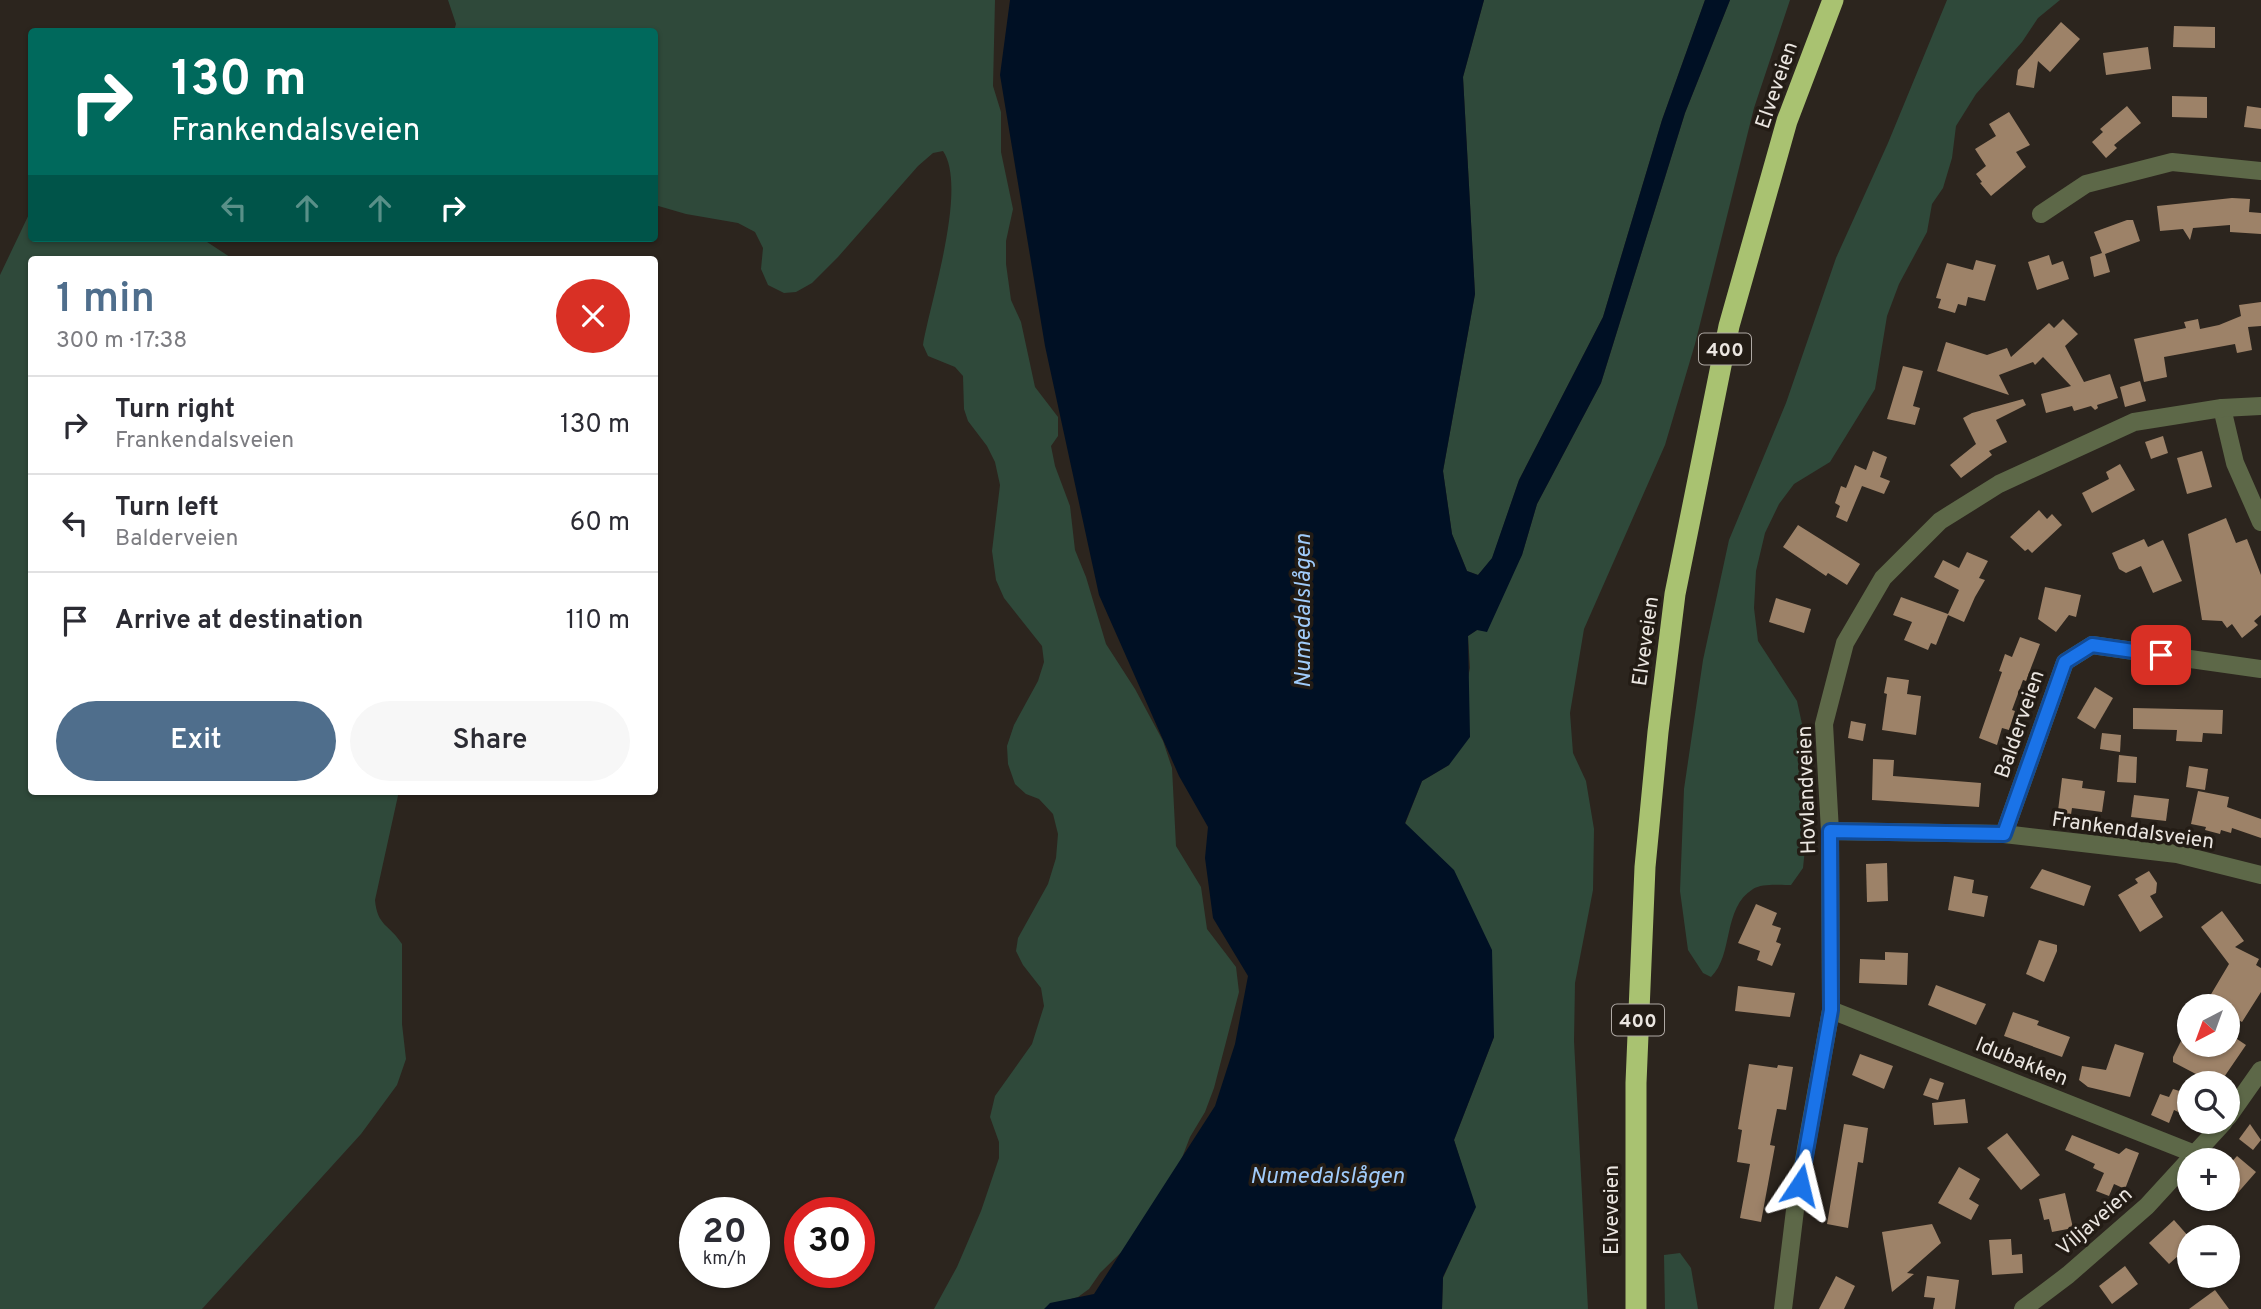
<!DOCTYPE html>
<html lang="en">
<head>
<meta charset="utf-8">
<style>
  :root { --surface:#fff; --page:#f7f7f7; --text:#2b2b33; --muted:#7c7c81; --line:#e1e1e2; --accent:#4f6e8c }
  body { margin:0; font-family:Overpass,sans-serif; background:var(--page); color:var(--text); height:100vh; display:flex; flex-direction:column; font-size:26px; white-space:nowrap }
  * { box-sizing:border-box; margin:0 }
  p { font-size:23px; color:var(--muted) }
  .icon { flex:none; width:38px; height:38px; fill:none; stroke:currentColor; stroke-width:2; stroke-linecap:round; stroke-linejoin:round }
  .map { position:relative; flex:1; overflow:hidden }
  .drawer { position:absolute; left:28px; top:256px; width:630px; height:539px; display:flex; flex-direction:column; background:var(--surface); border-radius:7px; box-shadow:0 2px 5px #0004 }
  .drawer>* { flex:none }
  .hud { position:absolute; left:28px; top:28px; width:630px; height:214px; border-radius:7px; box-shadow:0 2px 5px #0004; background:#00695c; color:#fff; overflow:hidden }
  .needle { width:46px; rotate:221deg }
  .controls { position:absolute; left:2177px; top:994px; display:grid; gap:14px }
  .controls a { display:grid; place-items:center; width:63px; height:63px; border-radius:50%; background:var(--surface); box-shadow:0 2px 5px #0004; font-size:35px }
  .speed { position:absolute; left:679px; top:1197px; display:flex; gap:14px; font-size:35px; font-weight:700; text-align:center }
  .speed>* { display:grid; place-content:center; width:91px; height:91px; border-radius:50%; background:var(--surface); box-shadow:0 2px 5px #0004; line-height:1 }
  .speed small { font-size:18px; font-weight:400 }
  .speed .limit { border:10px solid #d22; background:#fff; color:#111 }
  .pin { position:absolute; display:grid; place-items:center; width:60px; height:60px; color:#fff; margin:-30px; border-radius:14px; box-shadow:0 4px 10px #0006 }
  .me { position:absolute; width:77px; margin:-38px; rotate:10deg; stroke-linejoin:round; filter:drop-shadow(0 0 5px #0008) }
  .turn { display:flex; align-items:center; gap:24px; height:147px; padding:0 28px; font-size:32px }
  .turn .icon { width:91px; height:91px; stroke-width:2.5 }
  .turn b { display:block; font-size:49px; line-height:60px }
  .lanes { display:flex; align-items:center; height:66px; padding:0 28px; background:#0003; justify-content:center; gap:35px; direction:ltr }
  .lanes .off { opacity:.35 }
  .round { display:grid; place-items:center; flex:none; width:74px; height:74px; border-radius:37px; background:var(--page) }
  .summary { display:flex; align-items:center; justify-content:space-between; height:119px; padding:0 28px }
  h1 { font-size:42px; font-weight:600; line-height:52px; color:var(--accent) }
  .primary-button { display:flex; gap:14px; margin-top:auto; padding:14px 28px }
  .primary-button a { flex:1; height:80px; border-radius:42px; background:var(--accent); color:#fff; font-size:28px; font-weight:600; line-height:80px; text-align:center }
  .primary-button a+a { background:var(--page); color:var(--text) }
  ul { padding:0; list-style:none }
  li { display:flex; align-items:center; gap:21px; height:98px; padding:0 28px; border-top:2px solid var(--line) }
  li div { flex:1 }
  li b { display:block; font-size:26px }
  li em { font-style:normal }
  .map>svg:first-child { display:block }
</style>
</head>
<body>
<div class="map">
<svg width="2261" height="1309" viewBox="0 0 2261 1309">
  <rect width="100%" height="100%" fill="#2c251e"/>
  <g fill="#2f493a">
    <path d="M448,0H995L993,86L1001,112V152L1013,209L1006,241V264L1011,300L1021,322L1035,387L1058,417V436L1051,446L1055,466L1070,506L1075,550L1086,577L1106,644L1135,689L1163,741L1172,768L1176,846L1201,887L1207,929L1236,967L1239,992L1214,1088L1205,1112L1190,1137L1175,1176L1144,1230L1100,1273L1089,1289L1078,1297L1057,1303L1050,1309H934L957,1267L981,1211L999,1158V1142L990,1117L995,1096L1032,1044L1044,1006L1041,988L1023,965L1016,951L1018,938L1048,884L1056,858L1058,834L1053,814L1039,799L1026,794L1015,784L1008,764L1007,746L1014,725L1038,681L1044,662L1042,646L1004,598L996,580L992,551L1000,485L995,462L987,446L968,421L964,409L963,376L955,367L928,356L923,345C930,302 968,188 943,151L933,153L918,166L838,257L812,283L796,292L784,293L768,285L761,269L763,248L755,232L738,223L686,214L655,205L654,32L454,31L456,24Z"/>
    <polygon points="1484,0 1705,0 1662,120 1603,317 1519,480 1492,559 1478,575 1467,571 1452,534 1443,471 1475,294 1463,77"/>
    <polygon points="1730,0 1790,0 1754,108 1695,344 1665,445 1584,629 1570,713 1573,753 1586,781 1594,829 1593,890 1575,983 1574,1041 1588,1309 1442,1309 1443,1278 1475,1207 1454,1140 1494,1037 1405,824 1422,781 1449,765 1470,668 1468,636 1477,630 1522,555 1537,504 1601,383 1685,113"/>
    <path d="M1947,0H2060L2038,18L2022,42L1976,94L1956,126L1952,158L1943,188L1932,204L1927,232L1899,284L1887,316L1875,389L1830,462L1794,484L1779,504L1765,533L1756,571L1754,608L1758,641L1797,701L1802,724L1800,752L1807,829L1803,868L1791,885C1781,885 1762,883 1753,889C1722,908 1734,955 1711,977L1703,973L1688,950L1680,891L1684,789L1703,660L1729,540L1786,403L1836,258L1888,143Z"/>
    <path d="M31,210L32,238H201L233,259H32V791H399L375,900C377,926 390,925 402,944V1024L406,1059L397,1085L361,1134L202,1309H0V275Z"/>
    <polygon points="1680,1253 1691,1268 1698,1309 1665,1309 1664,1255"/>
  </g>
  <polygon fill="#001024" points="1010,0 1484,0 1463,77 1475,294 1443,471 1452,534 1467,571 1478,575 1492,558 1519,480 1603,317 1662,120 1705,0 1730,0 1685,113 1601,383 1537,504 1522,555 1487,632 1477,630 1468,636 1470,737 1449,765 1422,781 1405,823 1454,870 1492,950 1494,1037 1454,1140 1476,1207 1443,1277 1442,1309 1044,1309 1050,1303 1094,1294 1215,1106 1235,1044 1248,976 1213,918 1205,858 1208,827 1179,776 1099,595 1045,346 1000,75"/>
  <g fill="#9d8268">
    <polygon points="2061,22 2080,39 2050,72 2038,61 2034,88 2016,85 2018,70"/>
    <polygon points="2174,26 2215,27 2215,48 2173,47"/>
    <polygon points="2148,47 2151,69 2106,75 2103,53"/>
    <polygon points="2172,96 2207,97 2207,118 2172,117"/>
    <polygon points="2127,106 2141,123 2114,145 2117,148 2106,158 2092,142 2103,132 2100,129"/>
    <polygon points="2247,106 2261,108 2261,129 2244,127"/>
    <polygon points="2009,112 2030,145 2016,152 2026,167 1991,196 1980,183 1982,182 1976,174 1986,166 1975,149 1996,136 1989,124"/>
    <polygon points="2232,198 2250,199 2249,212 2261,213 2261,234 2230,232 2230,225 2193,228 2190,240 2183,229 2160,231 2157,206"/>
    <polygon points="2127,220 2133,220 2140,241 2105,254 2110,272 2094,277 2090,257 2102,253 2094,232"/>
    <polygon points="2049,255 2052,265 2063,261 2069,279 2037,290 2028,262"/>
    <polygon points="1976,260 1996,265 1985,301 1968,297 1966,306 1958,304 1955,313 1938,308 1941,299 1936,298 1947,263 1973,270"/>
    <polygon points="2261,302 2261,326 2248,327 2252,350 2237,353 2235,344 2164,357 2167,377 2144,382 2134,339 2186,328 2184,322 2198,319 2200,329 2219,325 2241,316 2239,305"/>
    <polygon points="2063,319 2078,334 2065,346 2084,382 2110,374 2118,398 2097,405 2098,408 2095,410 2091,406 2074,411 2072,406 2046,413 2041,394 2071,386 2043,357 2035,365 2033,362 1999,375 2009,395 1937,371 1946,342 1987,355 2007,348 2011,357 2049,323 2054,328"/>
    <polygon points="1903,366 1923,371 1913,406 1920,408 1915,425 1887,419"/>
    <polygon points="2140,381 2146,401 2125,407 2120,387"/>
    <polygon points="2023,399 2026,405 1996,420 2007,442 1989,451 1992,455 1961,478 1950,465 1976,444 1963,418 1972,413"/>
    <polygon points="2163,436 2168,453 2151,459 2145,442"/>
    <polygon points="1873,451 1887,457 1880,477 1890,481 1884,494 1862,486 1847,522 1836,517 1840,506 1835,503 1841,486 1846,488 1855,465 1866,470"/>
    <polygon points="2202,451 2212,487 2187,494 2177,458"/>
    <polygon points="2120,464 2135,490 2092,513 2082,493 2109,479 2106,472"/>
    <polygon points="2039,510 2047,519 2052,514 2062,525 2032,553 2028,549 2025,551 2010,537"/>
    <polygon points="2226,518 2236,543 2247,539 2261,575 2261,615 2254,621 2258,625 2242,638 2232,624 2227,628 2222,621 2202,620 2188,534"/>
    <polygon points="1798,525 1860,564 1847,585 1828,573 1826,576 1783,547"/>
    <polygon points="2144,539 2148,547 2163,540 2182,581 2153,593 2141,566 2126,573 2119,569 2112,553"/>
    <polygon points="1967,552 1988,561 1979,578 1985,580 1975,597 1964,622 1948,615 1936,645 1931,643 1928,650 1904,640 1912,622 1893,615 1901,597 1948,614 1959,590 1934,577 1943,560 1959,568"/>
    <polygon points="2045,587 2081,595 2076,617 2069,615 2056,632 2038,619"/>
    <polygon points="1776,598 1811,609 1804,633 1769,622"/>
    <polygon points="2020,637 2040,644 2026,681 2023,680 2012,710 2015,711 2009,730 2002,728 1997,745 1979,738 2002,672 1999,671 2005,654 2012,657"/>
    <polygon points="1887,677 1909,680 1907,694 1921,696 1916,735 1882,730 1887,694 1884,693"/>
    <polygon points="2095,687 2113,698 2095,729 2077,718"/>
    <polygon points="2133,708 2223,710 2222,734 2203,733 2202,742 2176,741 2177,730 2133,729"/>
    <polygon points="1851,721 1866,724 1863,741 1848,738"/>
    <polygon points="2102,733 2121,735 2120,752 2100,749"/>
    <polygon points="2119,755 2137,757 2136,783 2117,782"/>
    <polygon points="1873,759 1894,760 1893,776 1981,783 1979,807 1872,800"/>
    <polygon points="2189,766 2208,769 2205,790 2186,787"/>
    <polygon points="2062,778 2083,781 2082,788 2105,791 2102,812 2072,808 2070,821 2057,819"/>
    <polygon points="2198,791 2229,797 2227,807 2261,819 2261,838 2232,828 2231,833 2221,830 2220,834 2205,830 2206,827 2191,824"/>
    <polygon points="2134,795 2169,799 2166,821 2131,817"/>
    <polygon points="1887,863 1888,901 1867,902 1866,864"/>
    <polygon points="2042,869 2091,886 2084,906 2030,888"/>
    <polygon points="2149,871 2157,883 2156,893 2150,896 2163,917 2140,932 2118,895 2138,883 2135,879"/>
    <polygon points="1954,876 1974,880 1972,893 1988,896 1984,917 1948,910"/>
    <polygon points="1756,904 1777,913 1772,925 1781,928 1776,942 1781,944 1772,966 1757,960 1760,951 1738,943"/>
    <polygon points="2222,911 2244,941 2235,947 2259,959 2256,965 2261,968 2261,992 2242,1022 2228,1014 2228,1006 2216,1006 2207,1001 2229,964 2201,927"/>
    <polygon points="2039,940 2057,945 2057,951 2044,982 2026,974"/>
    <polygon points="1885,952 1908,953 1907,985 1859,983 1860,959 1885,960"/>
    <polygon points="1936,985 1986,1004 1976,1025 1928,1005"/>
    <polygon points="1738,986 1795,993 1790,1017 1735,1011"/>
    <polygon points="2013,1012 2039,1021 2037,1025 2070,1037 2062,1057 2004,1036"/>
    <polygon points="2228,1033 2246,1045 2220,1083 2213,1083 2173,1062 2173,1057 2181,1041 2187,1045 2228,1045"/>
    <polygon points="2115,1044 2144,1053 2130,1097 2088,1087 2079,1080 2082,1066 2106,1070"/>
    <polygon points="1860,1054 1893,1066 1884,1089 1852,1075"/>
    <polygon points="1749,1064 1777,1068 1778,1065 1793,1067 1786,1110 1777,1109 1770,1145 1775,1146 1761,1222 1740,1218 1750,1164 1737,1162 1742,1130 1738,1129"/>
    <polygon points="1930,1078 1944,1083 1938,1100 1923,1095"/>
    <polygon points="2173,1089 2189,1094 2189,1117 2174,1110 2169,1123 2151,1115 2160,1094 2169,1097"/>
    <polygon points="1965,1099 1968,1123 1934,1125 1932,1103"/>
    <polygon points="1844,1124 1868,1128 1863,1163 1858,1162 1848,1228 1827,1224"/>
    <polygon points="2250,1124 2261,1140 2253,1150 2239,1139"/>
    <polygon points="2007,1133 2040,1175 2021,1190 1987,1148"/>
    <polygon points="2072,1135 2119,1154 2126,1148 2139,1153 2125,1189 2114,1184 2109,1196 2096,1191 2104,1173 2093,1168 2095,1164 2065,1150"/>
    <polygon points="2237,1156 2256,1172 2228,1204 2228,1166"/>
    <polygon points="1959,1167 1980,1179 1969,1199 1979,1205 1971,1220 1938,1203"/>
    <polygon points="2065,1193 2073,1228 2052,1232 2049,1219 2044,1220 2039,1199"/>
    <polygon points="2174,1220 2189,1237 2189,1246 2169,1264 2149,1243"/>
    <polygon points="1932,1224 1941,1243 1907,1273 1914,1274 1892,1292 1882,1232"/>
    <polygon points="2011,1239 2012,1255 2022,1254 2023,1273 1992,1275 1989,1240"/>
    <polygon points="2125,1266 2138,1284 2112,1304 2099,1286"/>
    <polygon points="1836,1276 1855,1286 1844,1309 1819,1309"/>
    <polygon points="1927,1276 1959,1280 1955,1309 1933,1309 1935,1298 1924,1297"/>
    <polygon points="2215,1290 2229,1309 2189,1309"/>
  </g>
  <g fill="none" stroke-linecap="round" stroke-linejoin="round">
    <g stroke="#5d6848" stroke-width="18">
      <polyline points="2041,214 2086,184 2172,162 2261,171"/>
      <polyline points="2222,408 2235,463 2261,522"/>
      <polyline points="1830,831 2004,834 2177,854 2261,875"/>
      <polyline points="2004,834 2065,662 2092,645 2261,669"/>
      <polyline points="1831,1010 2195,1154"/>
      <polyline points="2228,1117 2261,1070"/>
      <polyline points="1783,1309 1795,1210 1831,1010 1830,831 1824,724 1845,643 1883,578 1940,521 1999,484 2134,422 2222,408 2261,406"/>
      <polyline points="2023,1309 2068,1275 2147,1206 2224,1122"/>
    </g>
    <polyline stroke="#a9c271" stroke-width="21" points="1636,1309 1636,1083 1645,867 1658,732 1675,594 1729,326 1787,121 1833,0"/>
  </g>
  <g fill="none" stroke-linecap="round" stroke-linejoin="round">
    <defs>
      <polyline id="route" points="1800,1185 1831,1010 1830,831 2004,834 2065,662 2092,645 2161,655"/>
    </defs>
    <use href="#route" stroke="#114b97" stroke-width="18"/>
    <use href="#route" stroke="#1a73e8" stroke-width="12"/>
  </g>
  <g text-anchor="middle" stroke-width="7" stroke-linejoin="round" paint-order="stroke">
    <g fill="#231c15" stroke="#afa9a4" stroke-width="2">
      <rect x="1699" y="333.5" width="52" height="31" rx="5"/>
      <rect x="1612" y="1004.5" width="52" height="31" rx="5"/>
    </g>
    <g font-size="19" font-weight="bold" fill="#ebe6e1">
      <text x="1725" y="356">400</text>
      <text x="1638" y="1027">400</text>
    </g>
    <g font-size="21" fill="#ebe6e1" stroke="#231c15">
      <text transform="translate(1776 85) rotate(-71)" y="7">Elveveien</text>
      <text transform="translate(1645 641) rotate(-82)" y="7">Elveveien</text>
      <text transform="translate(2019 724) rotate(-71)" y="7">Balderveien</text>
      <text transform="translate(1806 790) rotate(-92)" y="7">Hovlandveien</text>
      <text transform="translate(2133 830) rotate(8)" y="7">Frankendalsveien</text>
      <text transform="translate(2022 1061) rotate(22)" y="7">Idubakken</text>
      <text transform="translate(1611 1210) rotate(-90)" y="7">Elveveien</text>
      <text transform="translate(2094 1221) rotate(-41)" y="7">Viljaveien</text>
    </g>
    <g font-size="23" font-style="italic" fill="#a0cbfa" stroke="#231c15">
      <text transform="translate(1302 611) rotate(-90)" y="8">Numedalslågen</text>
      <text x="1327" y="1183">Numedalslågen</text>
    </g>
  </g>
</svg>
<div class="controls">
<a><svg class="needle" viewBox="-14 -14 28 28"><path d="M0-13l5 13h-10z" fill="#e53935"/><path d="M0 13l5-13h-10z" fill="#7c7c81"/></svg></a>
<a><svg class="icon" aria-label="search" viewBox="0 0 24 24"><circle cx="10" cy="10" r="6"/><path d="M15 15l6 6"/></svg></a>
<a>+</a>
<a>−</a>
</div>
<div class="speed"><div>20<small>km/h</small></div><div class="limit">30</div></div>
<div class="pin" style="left:2161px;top:655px;background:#d93025"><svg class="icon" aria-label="arrive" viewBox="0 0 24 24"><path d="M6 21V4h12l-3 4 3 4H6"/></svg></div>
<svg class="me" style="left:1800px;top:1185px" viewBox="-20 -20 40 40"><path d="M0-17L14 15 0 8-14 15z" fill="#1a73e8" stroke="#fff" stroke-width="4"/></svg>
<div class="hud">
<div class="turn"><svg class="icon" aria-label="right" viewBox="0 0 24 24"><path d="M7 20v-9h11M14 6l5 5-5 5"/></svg><div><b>130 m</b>Frankendalsveien</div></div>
<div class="lanes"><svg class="icon off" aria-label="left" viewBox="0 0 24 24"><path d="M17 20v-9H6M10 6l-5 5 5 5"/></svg><svg class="icon off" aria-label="ahead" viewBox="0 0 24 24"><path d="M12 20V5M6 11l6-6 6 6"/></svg><svg class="icon off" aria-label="ahead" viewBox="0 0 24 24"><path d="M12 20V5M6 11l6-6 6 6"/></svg><svg class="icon" aria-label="right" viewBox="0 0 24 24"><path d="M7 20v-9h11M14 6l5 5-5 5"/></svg></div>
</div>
<section class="drawer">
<div class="summary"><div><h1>1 min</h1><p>300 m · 17:38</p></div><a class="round" style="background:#d93025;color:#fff"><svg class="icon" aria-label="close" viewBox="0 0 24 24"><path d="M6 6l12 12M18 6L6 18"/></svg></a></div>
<ul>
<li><svg class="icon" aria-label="right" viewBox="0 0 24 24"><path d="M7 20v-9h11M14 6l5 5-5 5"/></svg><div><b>Turn right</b><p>Frankendalsveien</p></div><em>130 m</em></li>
<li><svg class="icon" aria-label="left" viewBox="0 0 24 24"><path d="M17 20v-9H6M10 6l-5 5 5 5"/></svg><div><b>Turn left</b><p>Balderveien</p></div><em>60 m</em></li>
<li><svg class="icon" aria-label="arrive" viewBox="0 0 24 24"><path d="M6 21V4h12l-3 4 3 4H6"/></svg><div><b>Arrive at destination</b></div><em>110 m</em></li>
</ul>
<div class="primary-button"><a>Exit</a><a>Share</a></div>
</section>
</div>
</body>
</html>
